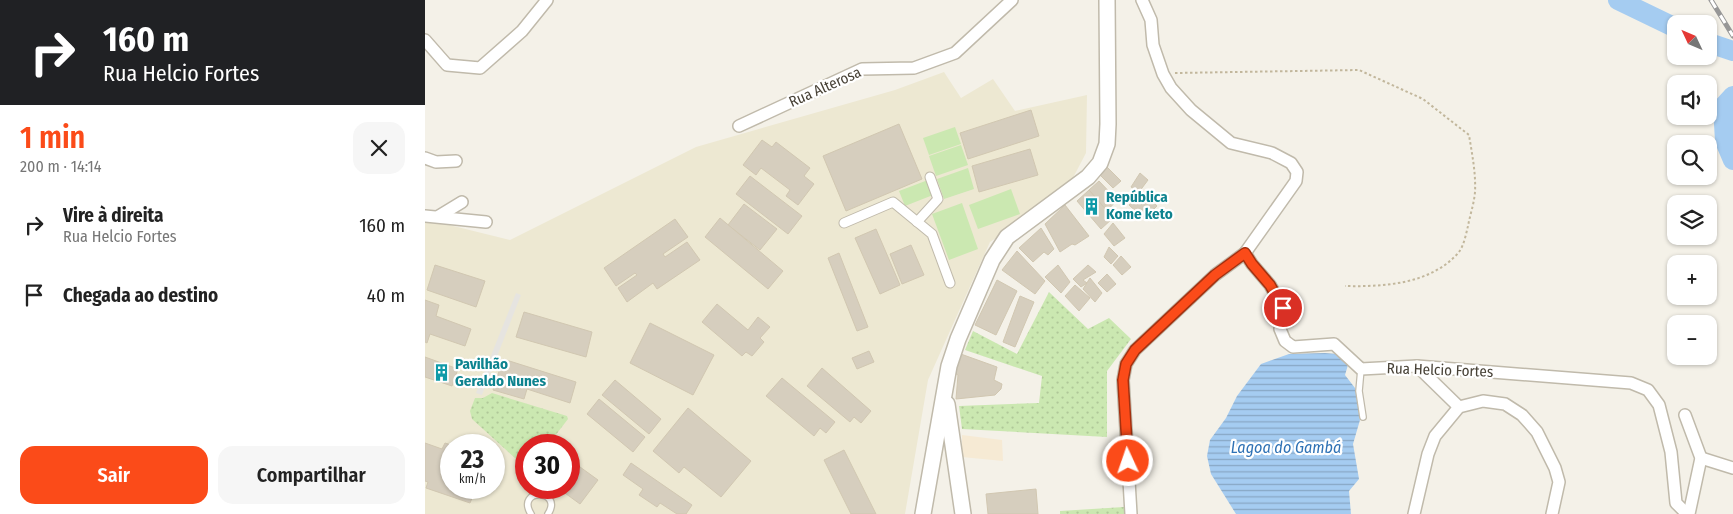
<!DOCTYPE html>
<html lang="pt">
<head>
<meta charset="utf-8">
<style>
  :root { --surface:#fff; --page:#f6f6f6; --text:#222; --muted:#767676; --accent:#fb4b19 }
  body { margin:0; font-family:"Fira Sans Condensed",sans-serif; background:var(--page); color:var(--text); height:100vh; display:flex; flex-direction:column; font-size:19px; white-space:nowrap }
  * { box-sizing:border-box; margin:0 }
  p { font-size:16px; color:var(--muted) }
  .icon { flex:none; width:28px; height:28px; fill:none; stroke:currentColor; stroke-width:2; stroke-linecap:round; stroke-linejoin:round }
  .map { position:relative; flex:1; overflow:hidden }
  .details { display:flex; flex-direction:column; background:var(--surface); width:425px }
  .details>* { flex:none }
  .hud { background:#202124; color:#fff; overflow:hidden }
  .needle { width:32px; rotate:314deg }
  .controls { position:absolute; left:1242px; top:15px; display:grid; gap:10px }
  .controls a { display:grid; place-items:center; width:50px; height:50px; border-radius:10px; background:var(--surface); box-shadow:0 1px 4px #0004; font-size:25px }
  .speed { position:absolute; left:15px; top:434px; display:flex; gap:10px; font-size:25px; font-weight:700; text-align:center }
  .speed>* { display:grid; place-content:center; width:65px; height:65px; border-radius:50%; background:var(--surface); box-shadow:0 1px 4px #0004; line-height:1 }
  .speed small { font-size:12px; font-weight:400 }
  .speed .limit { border:8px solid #d22; background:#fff; color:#111 }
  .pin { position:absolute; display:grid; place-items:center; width:42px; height:42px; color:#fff; margin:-21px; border:2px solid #fff; border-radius:50%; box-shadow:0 1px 5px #0007 }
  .me { position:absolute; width:55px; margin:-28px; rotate:357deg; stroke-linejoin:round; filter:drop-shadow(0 0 4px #0008) }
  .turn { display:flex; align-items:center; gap:18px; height:105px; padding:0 20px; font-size:22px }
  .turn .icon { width:65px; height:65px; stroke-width:2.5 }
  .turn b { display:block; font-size:35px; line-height:42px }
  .round { display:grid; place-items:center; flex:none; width:52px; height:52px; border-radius:15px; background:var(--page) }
  .summary { display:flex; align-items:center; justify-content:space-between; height:85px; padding:0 20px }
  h1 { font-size:30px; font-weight:600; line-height:38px; color:var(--accent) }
  .action { display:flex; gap:10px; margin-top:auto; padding:10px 20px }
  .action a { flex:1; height:58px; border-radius:15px; background:var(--accent); color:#fff; font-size:20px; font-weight:600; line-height:58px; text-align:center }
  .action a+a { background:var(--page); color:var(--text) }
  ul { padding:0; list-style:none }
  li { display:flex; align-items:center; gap:15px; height:70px; padding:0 20px }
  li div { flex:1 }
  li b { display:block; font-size:19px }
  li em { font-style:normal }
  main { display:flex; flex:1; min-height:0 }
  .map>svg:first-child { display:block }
</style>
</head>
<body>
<main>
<section class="details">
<div class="hud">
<div class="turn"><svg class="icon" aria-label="right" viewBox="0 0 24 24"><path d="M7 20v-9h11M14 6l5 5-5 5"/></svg><div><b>160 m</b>Rua Helcio Fortes</div></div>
</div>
<div class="summary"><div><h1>1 min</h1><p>200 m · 14:14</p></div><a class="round"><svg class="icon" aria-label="close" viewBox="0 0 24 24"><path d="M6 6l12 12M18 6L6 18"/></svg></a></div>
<ul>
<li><svg class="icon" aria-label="right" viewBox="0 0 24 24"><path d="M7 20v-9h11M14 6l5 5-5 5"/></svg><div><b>Vire à direita</b><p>Rua Helcio Fortes</p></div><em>160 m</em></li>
<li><svg class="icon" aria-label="arrive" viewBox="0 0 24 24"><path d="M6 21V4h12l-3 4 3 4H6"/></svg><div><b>Chegada ao destino</b></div><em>40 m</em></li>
</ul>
<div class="action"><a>Sair</a><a>Compartilhar</a></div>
</section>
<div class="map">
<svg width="1308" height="514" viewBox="0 0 1308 514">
  <defs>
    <pattern id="grass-dots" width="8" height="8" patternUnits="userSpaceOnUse" patternTransform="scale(1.25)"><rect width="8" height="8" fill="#cbe8b1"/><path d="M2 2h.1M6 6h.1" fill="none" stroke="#b0c899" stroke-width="1.8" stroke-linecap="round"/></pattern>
    <pattern id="water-rules" width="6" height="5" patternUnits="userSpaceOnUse" patternTransform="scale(1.25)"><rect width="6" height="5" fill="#a5ccf1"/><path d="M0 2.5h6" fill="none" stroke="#88a7c4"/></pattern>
  </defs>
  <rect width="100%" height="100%" fill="#f4f1e8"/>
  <polygon fill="#f6ead4" points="537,435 577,440 578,461 537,457"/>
  <path fill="#ede8d2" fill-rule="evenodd" d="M519,72L536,98L568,79L590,111L662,95L661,153L641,191L565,242L503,380L480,514H0V219L85,240L271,147L470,90ZM26,445H69V488H26ZM101,445H144V488H101Z"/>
  <g fill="url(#grass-dots)">
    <polygon points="624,292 663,329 684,318 706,339 682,371 682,437 537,429 534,406 614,403 617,376 540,350 548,331 592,354"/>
    <polygon points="67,393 142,416 143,419 123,445 101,445 101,468 47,419 45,411 50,398 58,398"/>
    <polygon points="699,507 700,514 635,514 635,511"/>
  </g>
  <g fill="#cbe8b1">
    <polygon points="530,127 536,144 504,155 498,138"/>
    <polygon points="536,145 543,165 511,176 504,156"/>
    <polygon points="543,168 549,189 519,199 512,179"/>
    <polygon points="503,180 508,195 480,206 474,191"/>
    <polygon points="586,189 595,214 553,229 544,205"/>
    <polygon points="537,203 553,249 524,260 507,214"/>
  </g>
  <polygon fill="#e6e4e0" points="91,293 96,295 57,395 51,393"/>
  <polygon fill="url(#water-rules)" points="900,353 912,354 923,365 920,375 930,388 935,420 928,444 934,479 924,491 926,514 811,514 786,474 782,456 785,440 801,418 812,396 836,364 864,354"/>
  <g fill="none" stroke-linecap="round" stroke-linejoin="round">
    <g stroke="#a5ccf1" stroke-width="20">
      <polyline points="1193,0 1251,28"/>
      <polyline points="1284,43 1308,51"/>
      <polyline points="1308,96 1298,107 1300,141 1308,160"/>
    </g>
  </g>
  <g fill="#d6cebe" stroke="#d1c7b1">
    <polygon points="606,110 614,136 543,159 535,133"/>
    <polygon points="474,124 497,179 421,211 398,156"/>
    <polygon points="337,140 347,147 351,142 385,168 379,176 389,184 373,205 361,196 365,190 336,168 331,175 318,165"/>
    <polygon points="605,149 613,175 554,192 547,166"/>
    <polygon points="681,166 696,181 688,188 674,174"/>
    <polygon points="715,173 723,180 714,192 706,187"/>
    <polygon points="325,176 377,216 363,234 311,194"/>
    <polygon points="674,181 692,200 682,211 664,190"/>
    <polygon points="664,190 688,218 676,229 652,201"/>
    <polygon points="719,192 732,206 719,219 704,205"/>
    <polygon points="319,204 352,229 335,250 303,225"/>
    <polygon points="640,205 664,236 650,245 647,244 635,252 620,224"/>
    <polygon points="295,218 358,271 343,289 280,237"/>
    <polygon points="250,219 263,237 238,254 240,257 262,242 275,260 232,289 228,283 202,302 193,288 212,275 210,273 191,286 179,268"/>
    <polygon points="688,223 700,238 689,246 679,234"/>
    <polygon points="616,228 629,249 623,255 619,252 608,262 594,248"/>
    <polygon points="451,229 475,285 455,294 430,238"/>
    <polygon points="486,245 499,275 477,284 465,254"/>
    <polygon points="684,247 693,256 686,264 679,257"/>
    <polygon points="592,251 620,281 610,294 577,270"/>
    <polygon points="414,253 443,327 432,331 403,258"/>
    <polygon points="696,256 706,267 697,275 688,265"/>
    <polygon points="10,265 60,281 51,307 2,290"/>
    <polygon points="633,265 645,282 636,293 620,277"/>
    <polygon points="663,265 671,272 658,280 662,283 656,287 648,279"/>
    <polygon points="682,274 691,284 682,292 673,283"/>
    <polygon points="665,278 677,293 670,302 658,289"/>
    <polygon points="572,280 592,291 571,335 550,325"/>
    <polygon points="650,285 665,298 654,311 640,296"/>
    <polygon points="595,296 609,302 590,347 578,342"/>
    <polygon points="0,300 14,305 11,316 46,329 40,346 5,334 2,343 0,342"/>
    <polygon points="292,304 323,330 333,317 345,327 335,338 339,342 327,356 321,352 317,356 277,322"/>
    <polygon points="99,312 167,332 161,357 91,337"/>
    <polygon points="225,323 289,355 268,395 205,363"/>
    <polygon points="444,351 449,362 432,369 427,358"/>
    <polygon points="533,353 572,367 569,380 577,384 576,389 570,395 531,399 533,375 528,372"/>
    <polygon points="0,357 33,369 27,386 0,377"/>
    <polygon points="78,359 151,382 145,403 102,389 99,399 68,390"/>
    <polygon points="397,368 446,411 436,423 429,417 425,422 382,386"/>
    <polygon points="357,378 410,422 401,433 395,428 389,436 341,396"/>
    <polygon points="190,380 236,419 224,434 177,395"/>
    <polygon points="174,399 220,437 208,452 162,414"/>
    <polygon points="263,408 326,461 296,497 259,467 254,473 228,451"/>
    <polygon points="0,443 17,449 20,443 26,445 26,488 51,488 45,503 1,488 3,482 0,481"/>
    <polygon points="419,450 451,514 426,514 399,460"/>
    <polygon points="144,459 173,480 155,504 133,488 144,488"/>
    <polygon points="206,463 267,505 261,514 252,514 235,503 232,507 214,495 218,489 198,475"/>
    <polygon points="611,489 613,514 563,514 561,494"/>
  </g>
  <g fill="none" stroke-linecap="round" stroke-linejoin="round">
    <defs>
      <g id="service">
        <polyline points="936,369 934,391 938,417"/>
        <path d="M106,514C90,488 139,489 123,514"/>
      </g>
      <g id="pedestrian">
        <polyline points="492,222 513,199 505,177"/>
        <polyline points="419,223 468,202 507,234 525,283"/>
      </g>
      <g id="minor">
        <polyline points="717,0 726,20 728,45 738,74 746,88 766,110 806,143 847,153 866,163 872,172 871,181 820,253 827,264 845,285 858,308 855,329 860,341 868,347 909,344 936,369 992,366 1206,383 1223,390 1234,405 1246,452 1251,503 1262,514"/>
        <polyline points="0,40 22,65 55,68 97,31 122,0"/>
        <polyline points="314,126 437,69 489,68 530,53 587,0"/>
        <polyline points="0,158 11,162 31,161"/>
        <polyline points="0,216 61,222"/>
        <polyline points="14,216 37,202"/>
        <polyline points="992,366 1034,407"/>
        <polyline points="1260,415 1276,458 1264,514"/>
        <polyline points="1276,458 1308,468"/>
        <polyline points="706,514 698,380 701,364 710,350 790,275 820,253"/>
        <polyline points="989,514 1003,454 1010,436 1034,407 1058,401 1080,404 1097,415 1112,432 1130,468 1134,482 1127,514"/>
      </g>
      <g id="tertiary">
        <polyline points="522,404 538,514"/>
        <polyline points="498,514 524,366 533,339 567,260 582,237 663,177 675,163 682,144 683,124 682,0"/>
      </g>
    </defs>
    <use href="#service" stroke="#c0baab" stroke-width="8"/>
    <use href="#pedestrian" stroke="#c0baab" stroke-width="11"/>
    <use href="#minor" stroke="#c0baab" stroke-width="14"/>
    <use href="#tertiary" stroke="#c0baab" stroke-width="18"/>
    <path stroke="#c2b79c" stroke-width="2" stroke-dasharray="2.5 2.5" stroke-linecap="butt" d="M750,73L934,70L998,99L1044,135C1047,154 1051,173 1050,192C1049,204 1045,215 1043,226C1041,234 1039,245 1034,252C1007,284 959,287 920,286"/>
    <use href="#service" stroke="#fff" stroke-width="5.5"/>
    <use href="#pedestrian" stroke="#fff" stroke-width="9"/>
    <use href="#minor" stroke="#fff" stroke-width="11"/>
    <use href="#tertiary" stroke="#fff" stroke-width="15"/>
    <defs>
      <polyline id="rail" points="1286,0 1308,36"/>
    </defs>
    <use href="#rail" stroke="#979797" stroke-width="5"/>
    <use href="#rail" stroke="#fff" stroke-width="3" stroke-dasharray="9" stroke-linecap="butt"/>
  </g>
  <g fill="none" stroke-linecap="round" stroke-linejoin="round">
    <defs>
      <polyline id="route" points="703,461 698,380 701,364 710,350 790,275 820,253 827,264 845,285 858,308"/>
    </defs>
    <use href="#route" stroke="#a33110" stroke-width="12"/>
    <use href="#route" stroke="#fb4b19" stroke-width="9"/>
  </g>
  <defs>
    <symbol id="building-bare" viewBox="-9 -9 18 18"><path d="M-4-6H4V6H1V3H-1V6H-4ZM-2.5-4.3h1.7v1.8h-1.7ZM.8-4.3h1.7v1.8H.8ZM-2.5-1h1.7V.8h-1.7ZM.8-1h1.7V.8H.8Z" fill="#0f9aa8" stroke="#fff" stroke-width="2.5" paint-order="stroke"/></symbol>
  </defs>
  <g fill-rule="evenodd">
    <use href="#building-bare" x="654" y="194" width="25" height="25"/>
    <use href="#building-bare" x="4" y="360" width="25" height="25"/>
  </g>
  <g text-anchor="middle" stroke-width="4.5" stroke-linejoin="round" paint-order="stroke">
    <g font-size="15" fill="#484237" stroke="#fff">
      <text transform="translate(400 87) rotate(-24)" y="5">Rua Alterosa</text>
      <text transform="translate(1015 370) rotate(2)" y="5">Rua Helcio Fortes</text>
    </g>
    <g font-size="15" font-weight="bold" fill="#0d838f" stroke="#fff" text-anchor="start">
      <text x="681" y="202">República<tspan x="681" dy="17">Kome keto</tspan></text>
      <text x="30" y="369">Pavilhão<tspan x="30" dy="17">Geraldo Nunes</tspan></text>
    </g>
    <g font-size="16" font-style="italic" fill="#2f72b5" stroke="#fff">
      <text x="861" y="453">Lagoa do Gambá</text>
    </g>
  </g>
</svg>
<div class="controls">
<a><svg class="needle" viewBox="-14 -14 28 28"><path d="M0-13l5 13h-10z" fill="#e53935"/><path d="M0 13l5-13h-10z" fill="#767676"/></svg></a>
<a><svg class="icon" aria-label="sound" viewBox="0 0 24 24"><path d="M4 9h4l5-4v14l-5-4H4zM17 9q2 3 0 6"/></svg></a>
<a><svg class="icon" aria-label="search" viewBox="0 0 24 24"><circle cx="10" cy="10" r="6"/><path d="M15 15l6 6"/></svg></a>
<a><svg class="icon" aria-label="layers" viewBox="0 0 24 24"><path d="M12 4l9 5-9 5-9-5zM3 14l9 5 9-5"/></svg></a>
<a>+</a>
<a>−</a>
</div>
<div class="speed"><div>23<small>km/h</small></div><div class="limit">30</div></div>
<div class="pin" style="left:858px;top:308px;background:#d93025"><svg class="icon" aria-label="arrive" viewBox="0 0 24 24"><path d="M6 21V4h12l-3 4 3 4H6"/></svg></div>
<svg class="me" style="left:703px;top:461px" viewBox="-20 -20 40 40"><circle r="17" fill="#fb4b19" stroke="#fff" stroke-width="3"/><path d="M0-11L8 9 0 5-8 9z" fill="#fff"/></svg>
</div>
</main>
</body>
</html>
